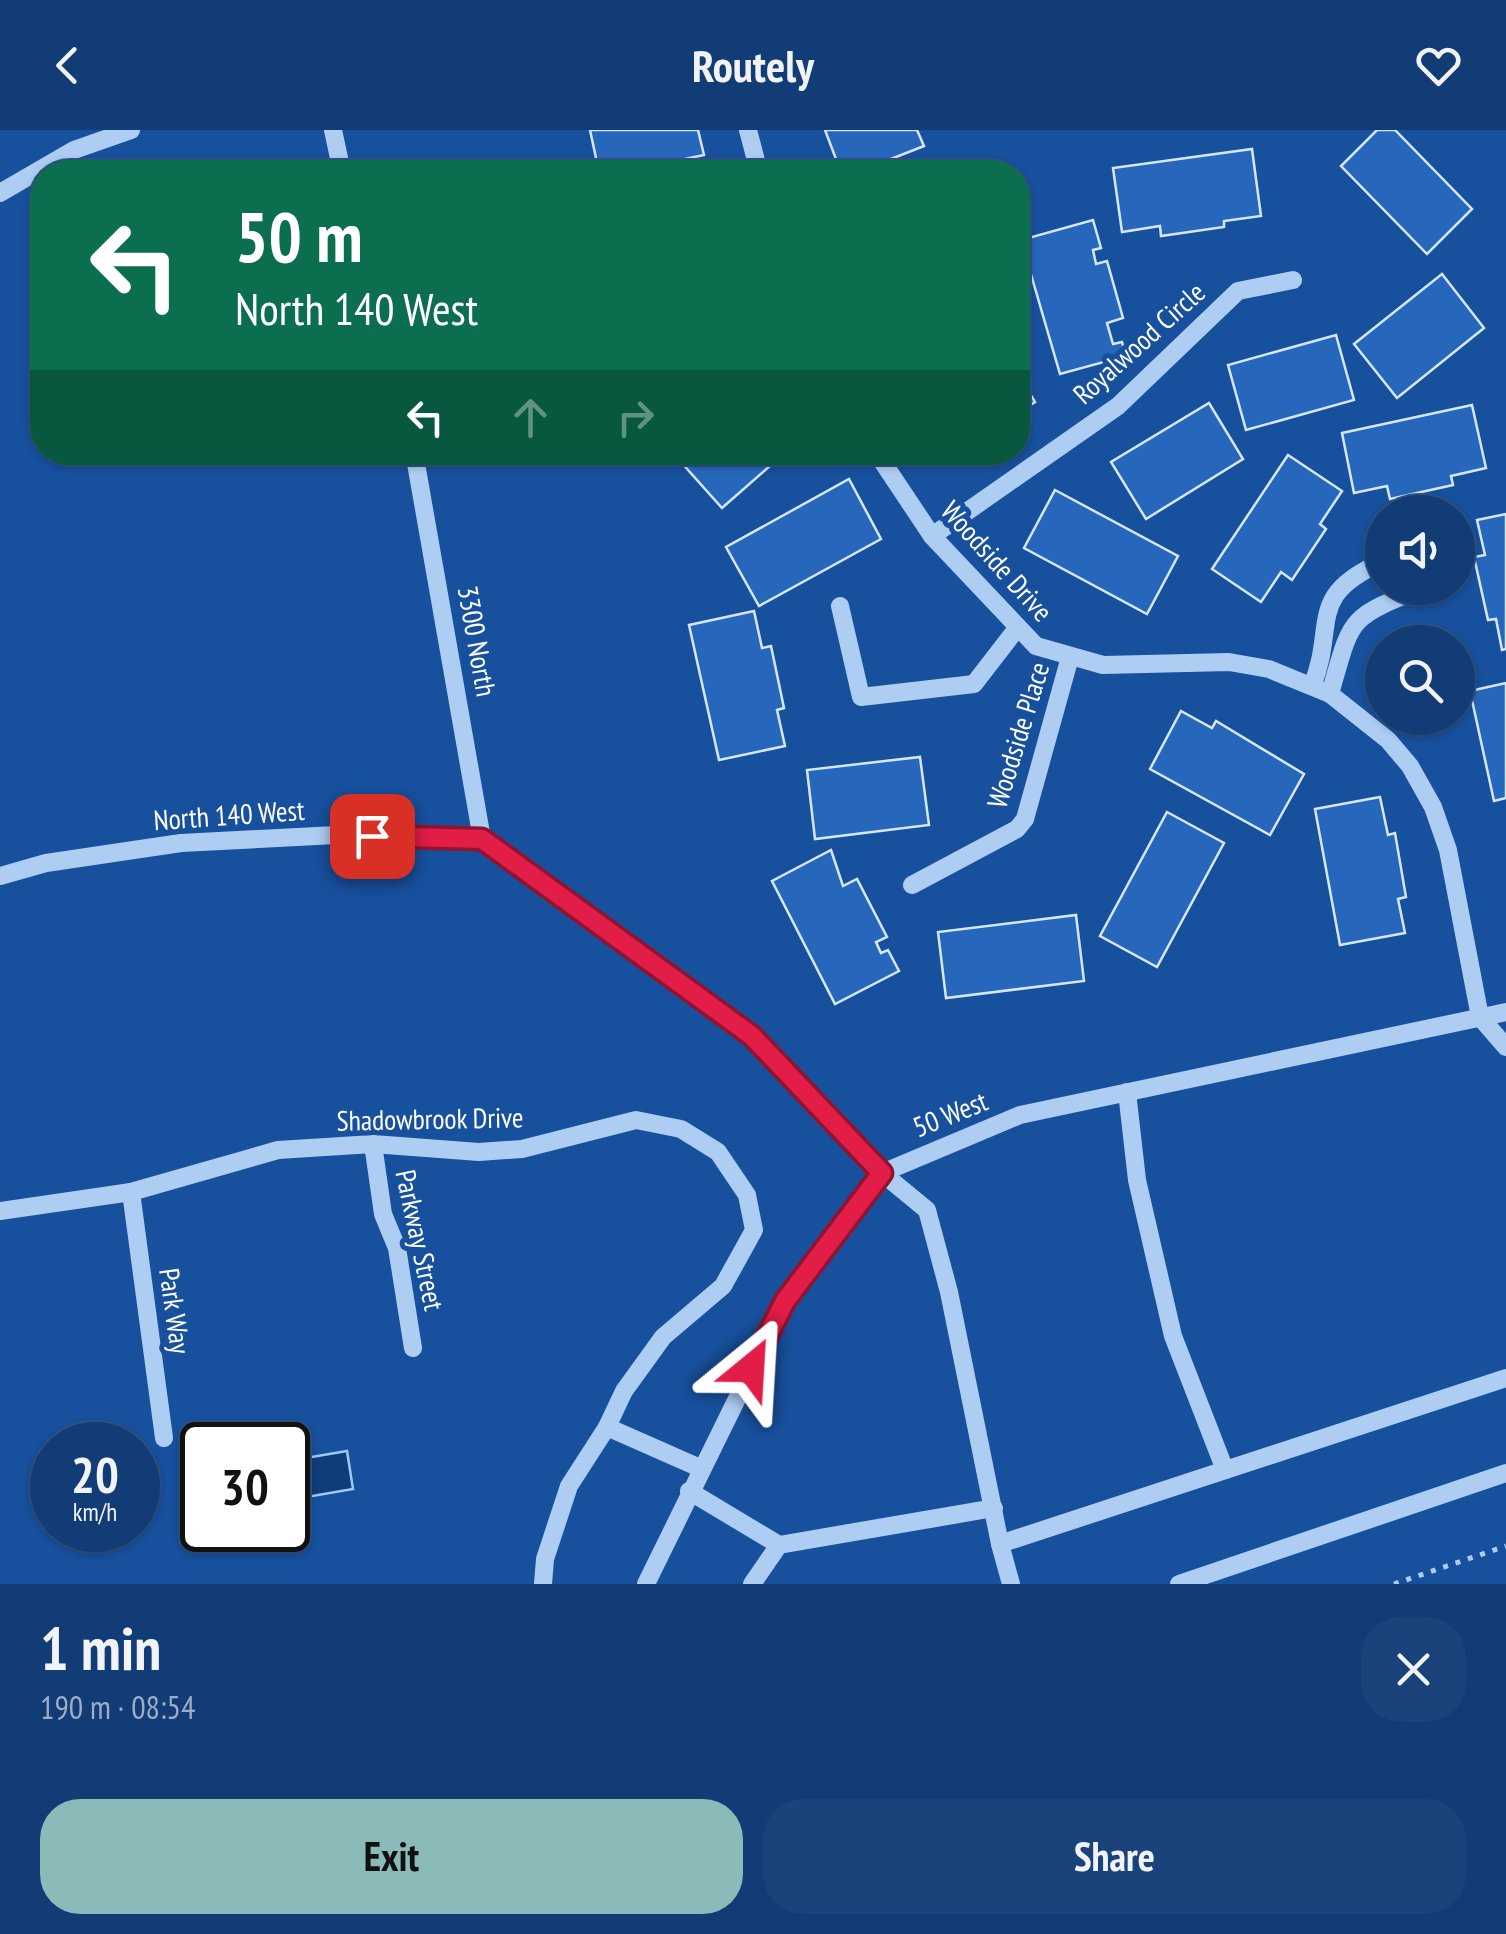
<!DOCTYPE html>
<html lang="en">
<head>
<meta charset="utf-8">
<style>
  :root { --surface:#113c76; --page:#1a437b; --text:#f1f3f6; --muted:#9cadc5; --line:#305688; --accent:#8bbbb9 }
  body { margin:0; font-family:"PT Sans Narrow",sans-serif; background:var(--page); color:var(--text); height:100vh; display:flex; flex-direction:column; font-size:38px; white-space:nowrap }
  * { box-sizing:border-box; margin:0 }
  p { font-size:32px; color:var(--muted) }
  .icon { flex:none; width:55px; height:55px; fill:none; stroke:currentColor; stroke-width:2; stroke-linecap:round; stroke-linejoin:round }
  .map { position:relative; height:1454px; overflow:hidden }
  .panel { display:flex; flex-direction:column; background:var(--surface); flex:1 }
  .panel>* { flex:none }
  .guide { position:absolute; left:30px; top:30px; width:1000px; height:305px; border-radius:40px; box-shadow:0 2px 8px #0004,0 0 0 2px var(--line); background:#0b6e4f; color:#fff; overflow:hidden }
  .controls { position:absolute; left:1365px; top:365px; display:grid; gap:20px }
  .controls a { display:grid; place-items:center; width:110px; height:110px; border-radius:50%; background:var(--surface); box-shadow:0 2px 8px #0004,0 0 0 2px var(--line); font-size:50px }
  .speed { position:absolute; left:30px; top:1292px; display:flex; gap:20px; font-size:50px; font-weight:700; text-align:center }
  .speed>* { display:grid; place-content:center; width:130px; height:130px; border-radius:50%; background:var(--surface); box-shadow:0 2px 8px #0004,0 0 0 2px var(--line); line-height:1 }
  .speed small { font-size:25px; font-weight:400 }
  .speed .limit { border:5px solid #111; border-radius:15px; background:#fff; color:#111 }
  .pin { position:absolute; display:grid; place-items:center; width:85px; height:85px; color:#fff; margin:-42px; border-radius:20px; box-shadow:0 5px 15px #0006 }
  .me { position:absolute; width:110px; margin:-55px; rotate:27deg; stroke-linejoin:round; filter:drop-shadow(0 0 8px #0008) }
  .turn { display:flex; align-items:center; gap:35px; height:210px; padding:0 40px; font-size:45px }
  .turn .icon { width:130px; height:130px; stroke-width:2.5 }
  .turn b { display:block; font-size:70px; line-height:85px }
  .lanes { display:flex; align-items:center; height:95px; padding:0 40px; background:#0003; justify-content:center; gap:50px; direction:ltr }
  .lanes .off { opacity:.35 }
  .round { display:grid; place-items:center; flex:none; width:105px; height:105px; border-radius:40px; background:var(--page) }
  .summary { display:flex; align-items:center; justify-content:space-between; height:170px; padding:0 40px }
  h1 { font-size:60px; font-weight:600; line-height:75px }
  .button { display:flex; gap:20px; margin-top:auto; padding:20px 40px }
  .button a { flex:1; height:115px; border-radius:40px; background:var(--accent); color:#111; font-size:40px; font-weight:600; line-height:115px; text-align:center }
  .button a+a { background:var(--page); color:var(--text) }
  header { display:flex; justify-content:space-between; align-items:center; height:130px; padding:0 40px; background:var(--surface); font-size:45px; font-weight:600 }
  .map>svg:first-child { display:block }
</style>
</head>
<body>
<header><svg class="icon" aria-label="back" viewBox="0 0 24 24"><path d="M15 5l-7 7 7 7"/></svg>Routely<svg class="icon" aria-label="heart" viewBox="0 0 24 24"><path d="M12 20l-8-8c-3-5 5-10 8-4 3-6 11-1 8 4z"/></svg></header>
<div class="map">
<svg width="1506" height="1454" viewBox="0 0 1506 1454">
  <rect width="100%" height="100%" fill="#17509d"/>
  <polygon fill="#0f3c7a" stroke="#a1c7f5" stroke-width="2.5" points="347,1321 353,1359 289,1370 288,1331"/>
  <g fill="#2667bb" stroke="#d6e7fd" stroke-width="2.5">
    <polygon points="590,0 698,0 704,25 623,42 599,42"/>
    <polygon points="825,0 917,0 924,16 858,42 826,42 823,35 836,29"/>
    <polygon points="1377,0 1395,0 1472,79 1427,124 1341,36"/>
    <polygon points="1252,19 1261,86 1224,91 1224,97 1161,106 1160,96 1122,102 1113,38"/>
    <polygon points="1093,90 1101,118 1093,120 1096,134 1107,131 1123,188 1107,193 1113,214 1122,212 1126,226 1060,244 1021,110"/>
    <polygon points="1442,144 1484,198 1397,268 1354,214"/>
    <polygon points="1336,205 1354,270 1246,300 1228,235"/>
    <polygon points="1018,243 1035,272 1018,283"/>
    <polygon points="1209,273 1243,329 1146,389 1111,332"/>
    <polygon points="1472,275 1486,338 1451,346 1453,355 1390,369 1387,356 1354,363 1342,303"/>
    <polygon points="672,322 760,322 771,335 722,378"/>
    <polygon points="1288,325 1342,361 1320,394 1326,399 1292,450 1281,442 1261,472 1212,439"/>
    <polygon points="849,349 881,409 759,476 726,417"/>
    <polygon points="1055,360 1178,426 1147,484 1024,418"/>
    <polygon points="1506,384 1506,519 1502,520 1496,489 1488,490 1474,427 1485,425 1477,390"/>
    <polygon points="754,481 762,518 771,516 784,578 777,580 785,616 719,630 689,495"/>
    <polygon points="1506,553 1506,668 1494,671 1470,561"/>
    <polygon points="1181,581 1212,598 1216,591 1304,644 1270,705 1150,639"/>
    <polygon points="920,627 929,695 815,709 807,640"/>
    <polygon points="1380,667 1388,705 1395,703 1406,767 1398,769 1405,803 1340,815 1315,679"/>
    <polygon points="1167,682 1224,713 1157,837 1100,806"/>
    <polygon points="831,720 843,756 857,749 887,807 876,812 881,823 888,820 899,841 835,874 772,751"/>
    <polygon points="1076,785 1084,851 946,868 938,802"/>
  </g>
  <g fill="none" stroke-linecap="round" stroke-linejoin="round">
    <polyline stroke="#aecdf3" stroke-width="5" stroke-dasharray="5 8" stroke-linecap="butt" points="1394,1454 1506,1416"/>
    <g stroke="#aecdf3" stroke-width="18">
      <polyline points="333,0 342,42"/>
      <polyline points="748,0 759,42"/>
      <polyline points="0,63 74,20 131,0"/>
      <polyline points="414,322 482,709"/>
      <polyline points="876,322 932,406 1036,516 1103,535 1229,532 1269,539 1330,564 1388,610 1410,636 1433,677 1448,720 1480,887 1506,917"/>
      <polyline points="932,406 1118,276 1238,161 1293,150"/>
      <polyline points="840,476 861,567 974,554 1018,497"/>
      <path d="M1312,556C1337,495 1305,466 1382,432"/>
      <path d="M1330,564C1352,487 1347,488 1423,458"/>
      <polyline points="0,746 46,733 181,713 336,705 482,709 752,906 882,1043 927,1080 949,1162 1000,1414"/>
      <polyline points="912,755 1017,699 1025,689 1070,527"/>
      <polyline points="1127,962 1137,1050 1173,1206 1225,1340"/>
      <polyline points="373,1014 383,1084 397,1118 413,1218"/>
      <polyline points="131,1062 164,1308"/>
      <polyline points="0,1081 131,1062 278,1020 373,1014 479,1022 522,1019 636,990 681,999 718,1022 747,1065 754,1100 723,1156 663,1207 624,1261 607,1297 569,1356 545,1429 543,1454"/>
      <polyline points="607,1297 700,1338"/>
      <polyline points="689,1361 779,1415 994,1378"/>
      <polyline points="646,1454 785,1171 882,1043 1020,985 1506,882"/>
      <polyline points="752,1454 779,1415"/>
      <polyline points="1011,1454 1000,1414 1506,1248"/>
      <polyline points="1179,1454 1506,1343"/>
    </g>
  </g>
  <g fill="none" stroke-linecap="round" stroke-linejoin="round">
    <defs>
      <polyline id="route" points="372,706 482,709 752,906 882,1043 785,1171 751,1238"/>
    </defs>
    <use href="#route" stroke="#92132f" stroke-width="25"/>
    <use href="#route" stroke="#e11d48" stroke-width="18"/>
  </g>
  <g text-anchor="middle" stroke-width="10" stroke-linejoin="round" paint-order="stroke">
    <g font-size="28" fill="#fff" stroke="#17509d">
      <text transform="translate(1139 213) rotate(-42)" y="10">Royalwood Circle</text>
      <text transform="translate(997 431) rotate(48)" y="10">Woodside Drive</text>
      <text transform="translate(477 511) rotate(80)" y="10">3300 North</text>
      <text transform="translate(1018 605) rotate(-73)" y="10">Woodside Place</text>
      <text transform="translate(229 685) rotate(-4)" y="10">North 140 West</text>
      <text transform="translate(950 984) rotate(-22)" y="10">50 West</text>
      <text transform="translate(430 989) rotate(-1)" y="10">Shadowbrook Drive</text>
      <text transform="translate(420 1110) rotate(78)" y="10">Parkway Street</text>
      <text transform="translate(175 1181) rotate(82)" y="10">Park Way</text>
    </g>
  </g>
</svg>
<div class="controls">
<a><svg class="icon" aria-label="sound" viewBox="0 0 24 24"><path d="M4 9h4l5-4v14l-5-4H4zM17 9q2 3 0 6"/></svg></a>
<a><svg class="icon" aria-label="search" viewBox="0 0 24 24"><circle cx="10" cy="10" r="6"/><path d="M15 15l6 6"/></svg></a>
</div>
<div class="speed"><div>20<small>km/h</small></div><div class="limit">30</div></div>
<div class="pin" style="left:372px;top:706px;background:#d93025"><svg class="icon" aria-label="arrive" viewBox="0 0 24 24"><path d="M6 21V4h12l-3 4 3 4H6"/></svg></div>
<svg class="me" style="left:751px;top:1238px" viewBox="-20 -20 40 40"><path d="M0-17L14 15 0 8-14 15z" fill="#e11d48" stroke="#fff" stroke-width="4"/></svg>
<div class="guide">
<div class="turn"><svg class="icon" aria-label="left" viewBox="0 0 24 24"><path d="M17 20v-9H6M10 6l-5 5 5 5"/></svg><div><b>50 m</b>North 140 West</div></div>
<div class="lanes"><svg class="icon" aria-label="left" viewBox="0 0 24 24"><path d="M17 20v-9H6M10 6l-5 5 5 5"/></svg><svg class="icon off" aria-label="ahead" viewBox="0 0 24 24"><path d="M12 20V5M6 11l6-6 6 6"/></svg><svg class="icon off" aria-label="right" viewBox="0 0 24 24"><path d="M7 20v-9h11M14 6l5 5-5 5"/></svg></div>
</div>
</div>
<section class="panel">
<div class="summary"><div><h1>1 min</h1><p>190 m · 08:54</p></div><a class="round"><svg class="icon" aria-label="close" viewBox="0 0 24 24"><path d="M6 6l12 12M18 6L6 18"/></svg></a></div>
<div class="button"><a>Exit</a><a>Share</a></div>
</section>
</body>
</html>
